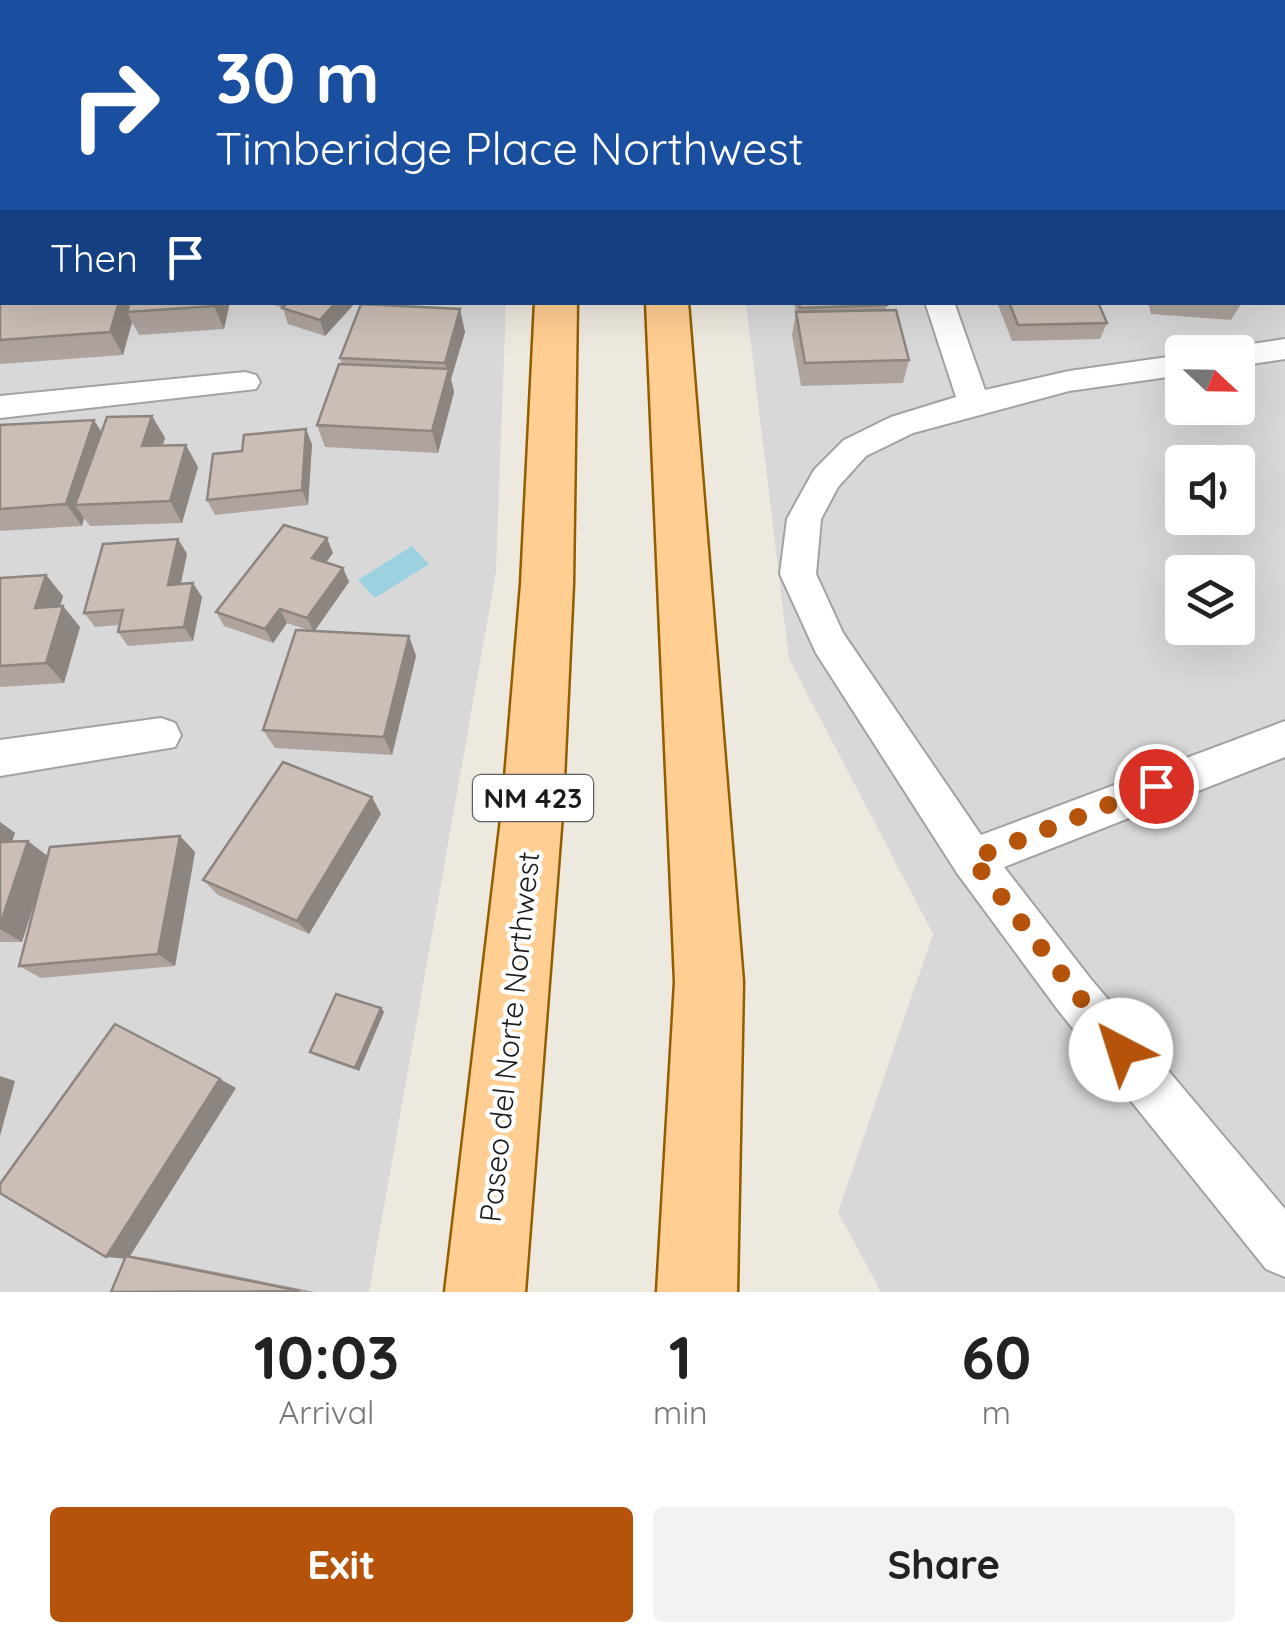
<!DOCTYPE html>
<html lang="en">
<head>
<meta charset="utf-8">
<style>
  :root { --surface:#fff; --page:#f2f2f2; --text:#222; --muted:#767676; --accent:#b45309 }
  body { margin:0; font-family:Quicksand,sans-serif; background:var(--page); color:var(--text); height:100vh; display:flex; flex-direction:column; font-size:38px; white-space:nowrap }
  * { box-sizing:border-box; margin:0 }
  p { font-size:32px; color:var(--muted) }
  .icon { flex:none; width:55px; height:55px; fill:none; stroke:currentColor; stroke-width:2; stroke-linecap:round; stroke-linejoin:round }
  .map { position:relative; height:1292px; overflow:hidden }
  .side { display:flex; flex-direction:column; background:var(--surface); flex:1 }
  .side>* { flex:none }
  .guide { position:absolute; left:0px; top:0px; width:1285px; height:305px; box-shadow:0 10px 40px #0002; background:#1a4fa0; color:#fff; overflow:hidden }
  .needle { width:65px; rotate:112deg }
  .controls { position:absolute; left:1165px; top:335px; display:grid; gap:20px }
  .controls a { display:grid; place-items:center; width:90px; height:90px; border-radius:10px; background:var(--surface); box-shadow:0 10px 40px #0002; font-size:50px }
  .pin { position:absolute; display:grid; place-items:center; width:85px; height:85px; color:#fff; margin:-42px; border:5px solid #fff; border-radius:50%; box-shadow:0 2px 10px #0007 }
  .me { position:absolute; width:110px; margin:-55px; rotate:320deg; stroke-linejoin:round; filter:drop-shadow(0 0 8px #0008) }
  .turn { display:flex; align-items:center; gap:35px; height:210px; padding:0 50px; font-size:45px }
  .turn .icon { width:130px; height:130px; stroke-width:2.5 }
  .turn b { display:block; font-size:70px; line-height:85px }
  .then { display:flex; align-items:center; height:95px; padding:0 50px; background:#0003; gap:20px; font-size:38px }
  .eta { display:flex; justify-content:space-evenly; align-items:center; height:170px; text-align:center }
  .eta b { font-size:60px; font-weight:700; line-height:70px }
  .button { display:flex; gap:20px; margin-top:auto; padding:20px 50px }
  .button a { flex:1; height:115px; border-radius:10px; background:var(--accent); color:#fff; font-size:40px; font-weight:700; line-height:115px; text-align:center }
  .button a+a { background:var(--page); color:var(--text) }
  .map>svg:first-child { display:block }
</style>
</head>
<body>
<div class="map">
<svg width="1285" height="1292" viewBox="0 0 1285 1292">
  <rect width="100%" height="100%" fill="#eee9df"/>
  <g fill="#d9d8d8" fill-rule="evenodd">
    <polygon points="0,0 577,0 2,2 2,302 506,303 496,572 369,1292 0,1292"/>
    <path d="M775,0H1285V1292H881L838,1212L933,934L789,659L746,303L1282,302V2ZM1182,352H1238V408H1182ZM1182,462H1238V518H1182ZM1182,572H1238V628H1182Z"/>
  </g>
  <polygon fill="#9cd2e0" points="412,546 429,564 375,598 358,580"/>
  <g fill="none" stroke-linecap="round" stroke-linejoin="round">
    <defs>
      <g id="minor">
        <polygon points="1140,0 1166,0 1167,2 1141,2"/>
        <polygon points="2,25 2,40 0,41 0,26"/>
        <polygon points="0,61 2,62 2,76 0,75"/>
        <polygon points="1282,279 1285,280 1285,301 1282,300"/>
        <polygon points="925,302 954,302 985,390 1069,371 1182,355 1182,375 1069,391 913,433 866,456 838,487 821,519 816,574 843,633 981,835 1285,721 1285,757 1004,867 1090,978 1285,1209 1285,1277 1266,1269 1058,1010 957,873 816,653 780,574 787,519 814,470 844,440 891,417 956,397"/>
        <polygon points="1285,339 1285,359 1238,366 1238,352 1225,352 1238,346"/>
        <polygon points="245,372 256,375 260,382 256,389 0,418 0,396"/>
        <polygon points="161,718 175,723 181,735 175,747 0,776 0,740"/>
      </g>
      <g id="primary">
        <polygon points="535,302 577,302 573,584 563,802 525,1292 445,1292 503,802 521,584"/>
        <polygon points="646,302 688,302 743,982 737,1292 657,1292 675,982"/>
      </g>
    </defs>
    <use href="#minor" stroke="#a2a2a2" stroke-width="4"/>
    <use href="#primary" stroke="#925e00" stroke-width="5"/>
    <use href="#minor" fill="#fff" fill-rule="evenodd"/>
    <use href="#primary" fill="#ffce93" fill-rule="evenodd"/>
  </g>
  <g fill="#aea39d">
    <polygon points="172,0 215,0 211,2 184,2"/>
    <polygon points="223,0 288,0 288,1 286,2 223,2"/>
    <polygon points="792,0 876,0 875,2 792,2"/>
    <polygon points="1252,0 1285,0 1285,161 1282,161 1282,2 1251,2"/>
    <polygon points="0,277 230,302 224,329 139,335 132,322 123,355 0,364"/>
    <polygon points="266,302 356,302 325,336 288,324 283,308"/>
    <polygon points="794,302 886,302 886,310 909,360 903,383 801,386 792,335 796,313"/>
    <polygon points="997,302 1098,302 1107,323 1100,339 1012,341"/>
    <polygon points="1148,302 1240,302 1241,304 1231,320 1151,314"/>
    <polygon points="465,332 451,379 454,392 438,453 325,447 317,425 342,364 340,358"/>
    <polygon points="152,416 165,438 162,446 198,467 182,523 90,526 84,518 82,526 0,531 0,425 102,432"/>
    <polygon points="312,444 308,505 215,515 207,500"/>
    <polygon points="178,539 187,554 181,584 202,597 193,641 128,646 118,632 119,625 95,627 84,613"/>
    <polygon points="333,553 326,562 343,568 349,582 314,631 409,636 416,656 392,755 275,748 263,730 311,631 287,623 273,643 224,626 216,612"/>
    <polygon points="46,575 63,596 60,607 80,627 64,683 0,687 0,578"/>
    <polygon points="381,814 309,934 218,895 203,880"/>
    <polygon points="0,822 15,833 12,841 48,856 180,836 195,852 175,966 41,978 19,966 40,884 22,942 0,942"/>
    <polygon points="381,1008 384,1012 359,1071 314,1055 310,1052"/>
    <polygon points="236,1088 130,1256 147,1258 315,1292 111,1292 124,1259"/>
  </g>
  <g fill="#8d857f">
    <polygon points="265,0 288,0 288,1 286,2 262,2"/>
    <polygon points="119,302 137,302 127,312 132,322 123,355 110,332"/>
    <polygon points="215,302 230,302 224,329 214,306"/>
    <polygon points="336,302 356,302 325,336 320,320"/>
    <polygon points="460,309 465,332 451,379 454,392 438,453 432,431 448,376 445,363"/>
    <polygon points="152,416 165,438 155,469 142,446"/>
    <polygon points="94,420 108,442 75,505 84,518 82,526 66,504"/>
    <polygon points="306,429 312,444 308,505 302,490"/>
    <polygon points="186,445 198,467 182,523 170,501"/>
    <polygon points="327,538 333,553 319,572 312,558"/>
    <polygon points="178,539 187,554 177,599 168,585"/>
    <polygon points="343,568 349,582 314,632 307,618"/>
    <polygon points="46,575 63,596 53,629 35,608"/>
    <polygon points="193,583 202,597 193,641 184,627"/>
    <polygon points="63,606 80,627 64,683 46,663"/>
    <polygon points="280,609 287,623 273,643 265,629"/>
    <polygon points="409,636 416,656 392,755 384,737"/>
    <polygon points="372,797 381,814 309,934 297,921"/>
    <polygon points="0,822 15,833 6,858 0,854"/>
    <polygon points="180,836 195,852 175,966 158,954"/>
    <polygon points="28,841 49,857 22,942 0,929 0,925"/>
    <polygon points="381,1008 384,1012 359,1071 355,1068"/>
    <polygon points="0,1076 15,1081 0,1136"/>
    <polygon points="220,1079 236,1088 128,1259 106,1257"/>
  </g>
  <g fill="#cabeb6" stroke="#8d857f" stroke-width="2.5">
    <polygon points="244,0 265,0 262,2"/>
    <polygon points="296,0 344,0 341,2 292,2"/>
    <polygon points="458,0 530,0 527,2 467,2"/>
    <polygon points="826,0 871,0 870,2 842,2"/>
    <polygon points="963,0 1035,0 1034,2 962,2"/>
    <polygon points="1256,0 1285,0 1285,13 1282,13 1282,2 1256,2"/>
    <polygon points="1282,20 1285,21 1285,45 1282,45"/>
    <polygon points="1282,53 1285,54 1285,75 1282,75"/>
    <polygon points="1282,83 1285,83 1285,109 1282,108"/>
    <polygon points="0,92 2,92 2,138 0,140"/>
    <polygon points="1282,117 1285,117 1285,134 1282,125"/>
    <polygon points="0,277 2,277 2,302 119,302 110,332 0,340"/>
    <polygon points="130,302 215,302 214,306 127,312"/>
    <polygon points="288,302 336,302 320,320 282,308"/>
    <polygon points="799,302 886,302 887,305 800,308"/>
    <polygon points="1009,302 1098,302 1107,323 1018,325"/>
    <polygon points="361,304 460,309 445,363 340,358"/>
    <polygon points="896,310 909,360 805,363 796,312"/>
    <polygon points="339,364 449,369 432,431 317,425"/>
    <polygon points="152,416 142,446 186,445 170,501 75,505 107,417"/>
    <polygon points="94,420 66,504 0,509 0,425"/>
    <polygon points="306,429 302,490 207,500 213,454 242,451 244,435"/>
    <polygon points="284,525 327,538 312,558 343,568 307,618 280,609 265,629 216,612"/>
    <polygon points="178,539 168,585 193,583 184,627 118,632 123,610 84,613 103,544"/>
    <polygon points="46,575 35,608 63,606 46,663 0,666 0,578"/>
    <polygon points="296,630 409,636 384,737 263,730"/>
    <polygon points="283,762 372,797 297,921 203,880"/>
    <polygon points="180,836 158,954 19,966 50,847"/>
    <polygon points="28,841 0,925 0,842"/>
    <polygon points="336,994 381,1008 355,1068 310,1052"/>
    <polygon points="115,1024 220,1079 106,1257 0,1193 0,1184"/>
    <polygon points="126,1256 300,1291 111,1292"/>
  </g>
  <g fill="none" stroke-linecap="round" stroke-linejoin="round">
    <polyline stroke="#b45309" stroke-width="18" stroke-dasharray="0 32.4" points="1121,1050 972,859 1156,786"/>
  </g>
  <g text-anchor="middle" stroke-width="9" stroke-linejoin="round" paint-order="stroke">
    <rect fill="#fff" stroke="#5f5f5f" stroke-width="2.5" x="473" y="775" width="120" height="46" rx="8"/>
    <g font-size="28" font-weight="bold" fill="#1b1b1b">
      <text x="533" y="808">NM 423</text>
    </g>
    <g font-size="30" fill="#1b1b1b" stroke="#fff">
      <text transform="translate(510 1037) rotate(-84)" y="10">Paseo del Norte Northwest</text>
    </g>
  </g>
</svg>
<div class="controls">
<a><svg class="needle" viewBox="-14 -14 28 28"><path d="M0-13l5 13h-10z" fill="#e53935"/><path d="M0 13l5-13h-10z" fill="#767676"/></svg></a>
<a><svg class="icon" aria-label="sound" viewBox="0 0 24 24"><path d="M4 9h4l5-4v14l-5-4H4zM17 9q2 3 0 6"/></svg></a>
<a><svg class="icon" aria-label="layers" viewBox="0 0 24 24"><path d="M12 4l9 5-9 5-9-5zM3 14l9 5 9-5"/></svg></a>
</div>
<div class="pin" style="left:1156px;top:786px;background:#d93025"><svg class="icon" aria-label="arrive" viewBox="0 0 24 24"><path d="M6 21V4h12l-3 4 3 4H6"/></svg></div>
<svg class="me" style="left:1121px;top:1050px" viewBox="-20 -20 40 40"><circle r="19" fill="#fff"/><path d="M0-13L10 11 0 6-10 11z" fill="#b45309"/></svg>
<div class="guide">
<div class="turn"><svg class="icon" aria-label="right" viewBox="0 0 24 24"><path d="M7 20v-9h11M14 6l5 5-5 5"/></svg><div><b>30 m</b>Timberidge Place Northwest</div></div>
<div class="then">Then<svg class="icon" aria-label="arrive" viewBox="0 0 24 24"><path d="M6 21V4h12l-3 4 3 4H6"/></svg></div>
</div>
</div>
<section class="side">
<div class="eta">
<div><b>10:03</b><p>Arrival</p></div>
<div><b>1</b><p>min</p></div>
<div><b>60</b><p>m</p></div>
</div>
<div class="button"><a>Exit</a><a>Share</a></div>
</section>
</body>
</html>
